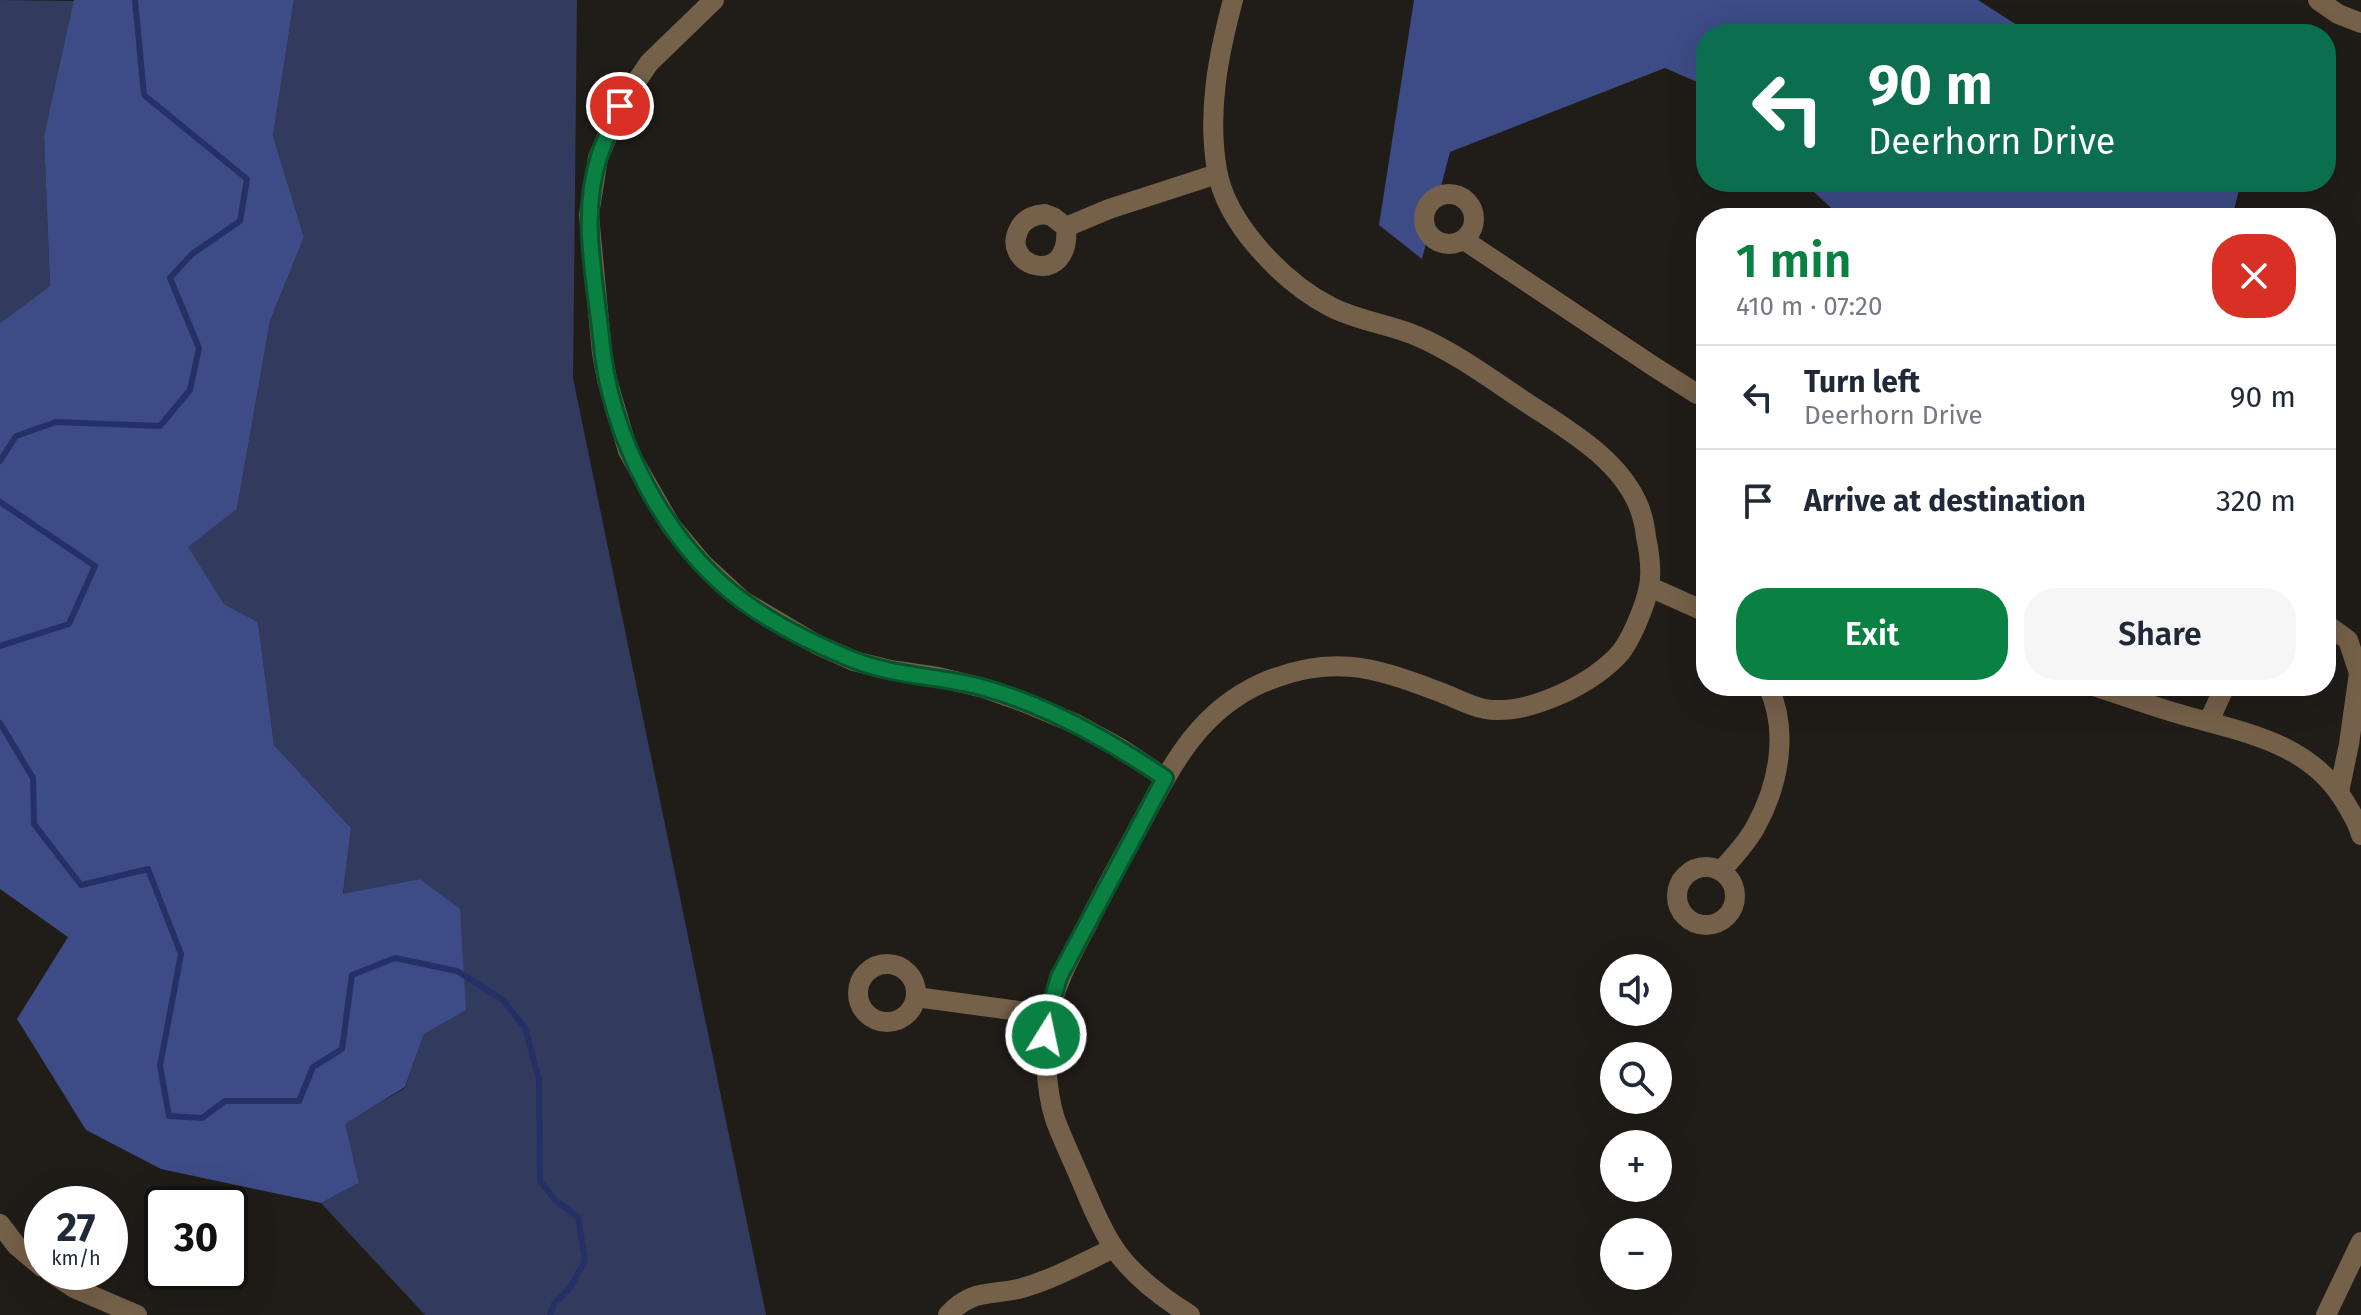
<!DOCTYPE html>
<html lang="en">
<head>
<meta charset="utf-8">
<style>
  :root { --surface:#fff; --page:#f6f6f7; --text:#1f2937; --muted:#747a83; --line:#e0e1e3; --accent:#0b8043 }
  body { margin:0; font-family:"Fira Sans",sans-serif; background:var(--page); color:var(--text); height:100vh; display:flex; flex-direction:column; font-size:30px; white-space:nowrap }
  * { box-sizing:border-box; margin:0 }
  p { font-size:26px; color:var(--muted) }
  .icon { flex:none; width:44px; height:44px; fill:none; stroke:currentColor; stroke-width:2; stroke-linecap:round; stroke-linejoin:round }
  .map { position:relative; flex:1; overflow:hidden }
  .side { position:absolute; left:1696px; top:208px; width:640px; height:488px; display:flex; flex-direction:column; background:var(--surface); border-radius:32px; box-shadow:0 8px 32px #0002 }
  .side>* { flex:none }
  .guide { position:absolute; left:1696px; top:24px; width:640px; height:168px; border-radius:32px; box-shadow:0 8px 32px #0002; background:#0b6e4f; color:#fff; overflow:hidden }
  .fabs { position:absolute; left:1600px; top:954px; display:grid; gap:16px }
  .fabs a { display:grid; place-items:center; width:72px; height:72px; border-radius:50%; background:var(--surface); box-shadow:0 8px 32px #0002; font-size:40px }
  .speed { position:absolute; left:24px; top:1186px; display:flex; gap:16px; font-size:40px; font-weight:700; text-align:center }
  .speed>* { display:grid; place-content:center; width:104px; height:104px; border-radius:50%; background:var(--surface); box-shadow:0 8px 32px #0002; line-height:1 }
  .speed small { font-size:20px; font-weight:400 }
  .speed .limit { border:4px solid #111; border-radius:12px; background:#fff; color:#111 }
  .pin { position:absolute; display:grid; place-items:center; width:68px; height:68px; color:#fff; margin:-34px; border:4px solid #fff; border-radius:50%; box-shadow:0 2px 8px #0007 }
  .me { position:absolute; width:88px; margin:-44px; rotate:10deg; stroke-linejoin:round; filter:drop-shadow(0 0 6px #0008) }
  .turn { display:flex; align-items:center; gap:28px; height:168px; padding:0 40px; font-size:36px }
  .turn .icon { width:104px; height:104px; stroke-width:2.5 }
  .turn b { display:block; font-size:56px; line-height:68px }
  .round { display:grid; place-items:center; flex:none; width:84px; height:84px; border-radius:32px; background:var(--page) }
  .head { display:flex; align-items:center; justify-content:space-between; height:136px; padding:0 40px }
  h1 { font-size:48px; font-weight:600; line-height:60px; color:var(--accent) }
  .primary-button { display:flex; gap:16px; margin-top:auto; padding:16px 40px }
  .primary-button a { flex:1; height:92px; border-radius:32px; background:var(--accent); color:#fff; font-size:32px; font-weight:600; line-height:92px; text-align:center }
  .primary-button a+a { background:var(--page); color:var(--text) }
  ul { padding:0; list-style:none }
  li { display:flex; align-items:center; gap:24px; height:104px; padding:0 40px; border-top:2px solid var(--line) }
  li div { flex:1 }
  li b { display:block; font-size:30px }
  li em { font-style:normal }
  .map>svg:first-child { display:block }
</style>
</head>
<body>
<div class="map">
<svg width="2361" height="1315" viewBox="0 0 2361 1315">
  <rect width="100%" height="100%" fill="#201c18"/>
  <g fill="#323b5d">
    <polygon points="0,0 75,1 44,136 50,286 0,323"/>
    <polygon points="294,0 577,0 573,378 766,1315 425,1315 321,1203 359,1183 344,1124 405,1088 424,1034 466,1009 420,879 343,895 351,828 274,745 258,622 224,604 187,547 237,509 270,321 304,237 273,136"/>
  </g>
  <g fill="#3d4c86">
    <polygon points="74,0 294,0 273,136 304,237 270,321 237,509 188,547 224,604 258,622 274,745 351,828 343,894 420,879 460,909 466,1010 424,1034 405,1087 345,1124 359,1183 321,1203 161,1169 86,1130 17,1019 68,937 0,889 0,323 50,286 44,136"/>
    <polygon points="1414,0 1978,0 2031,34 1706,34 1706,86 1665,68 1450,152 1422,259 1379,225"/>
    <polygon points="1803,182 2241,182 2232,218 1842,218"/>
  </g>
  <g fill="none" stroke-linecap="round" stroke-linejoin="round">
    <g stroke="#253067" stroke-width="6">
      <polyline points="0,461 16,436 56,422 160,426 190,390 199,348 170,278 192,254 240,221 247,179 144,95 135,0"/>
      <polyline points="0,502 95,566 69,624 0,646"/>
      <polyline points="0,723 33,778 34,824 81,885 148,869 181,954 160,1066 169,1116 202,1118 225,1101 299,1101 313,1067 342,1049 352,975 395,958 457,971 503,1000 525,1028 539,1080 540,1181 555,1200 578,1217 585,1261 569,1289 554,1304 550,1315"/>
    </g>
    <g stroke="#756049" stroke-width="20">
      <polyline points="714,0 649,63 620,106 598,158 589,215 602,353 607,380 628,451 671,526 702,563 743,601 816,644 854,661 890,670 938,677 984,688 1026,703 1076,724 1120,748 1165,778"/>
      <polyline points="2318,0 2338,14 2361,23"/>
      <circle cx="1449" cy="219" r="25"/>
      <path d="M1045,214L1053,217L1066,227C1072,289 999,267 1019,229C1024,218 1034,215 1045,214Z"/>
      <polyline points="1066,227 1109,209 1217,174"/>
      <polyline points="1464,240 1653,366 1697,394 1706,396"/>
      <polyline points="1650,587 1706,612"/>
      <polyline points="2326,624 2348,640 2359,673 2349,744 2339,792"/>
      <path d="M2094,686C2121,695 2149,705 2176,713C2239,732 2308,740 2345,802C2351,813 2358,822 2361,835"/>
      <polyline points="2209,721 2225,686"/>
      <circle cx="1706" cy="896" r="29"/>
      <path d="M1721,871C1733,857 1748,842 1756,826C1779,784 1789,731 1768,686"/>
      <circle cx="887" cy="993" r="29"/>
      <polyline points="916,997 1048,1015"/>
      <polyline points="0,1224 16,1245 42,1267"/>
      <polyline points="50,1272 74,1288 137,1315"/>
      <path d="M948,1315C972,1288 991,1296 1022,1288C1054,1279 1084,1262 1114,1248"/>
      <path d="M1190,1315C1161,1297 1133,1276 1114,1248C1101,1229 1092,1206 1083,1185C1074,1163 1063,1141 1055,1119C1046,1091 1042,1037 1050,1009C1058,979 1072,953 1087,925C1102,895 1118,865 1134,836C1168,774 1193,714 1262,683C1329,654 1372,666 1437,691C1452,696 1469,706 1485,709C1527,716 1594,684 1621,652C1627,644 1632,634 1636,625C1651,591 1654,574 1646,537C1645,527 1643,517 1639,507C1619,457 1564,428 1521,399C1488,377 1454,352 1417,336C1389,324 1358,321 1331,307C1284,283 1226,224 1217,170C1207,113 1218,56 1233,0"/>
      <polyline points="2326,1315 2361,1242"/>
    </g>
  </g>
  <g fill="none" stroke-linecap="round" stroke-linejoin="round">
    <defs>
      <path id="route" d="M620,106C613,123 604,140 599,157C580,214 595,279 601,337C609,435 664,543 744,602C776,625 814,644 851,659C892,676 938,676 981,687C1047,705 1108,740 1165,778L1059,977L1048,1015L1046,1035"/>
    </defs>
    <use href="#route" stroke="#07532c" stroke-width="20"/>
    <use href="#route" stroke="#0b8043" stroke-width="14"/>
  </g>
</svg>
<div class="fabs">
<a><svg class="icon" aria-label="sound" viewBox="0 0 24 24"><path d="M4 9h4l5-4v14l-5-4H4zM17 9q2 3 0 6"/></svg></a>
<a><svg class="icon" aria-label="search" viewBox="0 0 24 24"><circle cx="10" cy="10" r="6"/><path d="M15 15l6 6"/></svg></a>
<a>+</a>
<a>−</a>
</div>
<div class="speed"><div>27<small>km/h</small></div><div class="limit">30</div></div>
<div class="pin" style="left:620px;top:106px;background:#d93025"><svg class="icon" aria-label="arrive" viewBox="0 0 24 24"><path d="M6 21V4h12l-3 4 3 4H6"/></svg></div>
<svg class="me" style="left:1046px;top:1035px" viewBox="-20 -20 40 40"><circle r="17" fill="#0b8043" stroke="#fff" stroke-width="3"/><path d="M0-11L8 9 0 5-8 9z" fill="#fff"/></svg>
<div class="guide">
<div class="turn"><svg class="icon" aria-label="left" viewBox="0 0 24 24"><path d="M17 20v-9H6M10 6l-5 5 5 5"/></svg><div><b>90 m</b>Deerhorn Drive</div></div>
</div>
<section class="side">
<div class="head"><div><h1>1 min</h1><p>410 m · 07:20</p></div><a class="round" style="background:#d93025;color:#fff"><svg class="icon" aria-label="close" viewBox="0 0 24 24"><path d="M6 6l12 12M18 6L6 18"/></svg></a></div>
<ul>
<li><svg class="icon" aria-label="left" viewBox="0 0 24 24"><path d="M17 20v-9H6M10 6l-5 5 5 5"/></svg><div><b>Turn left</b><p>Deerhorn Drive</p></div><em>90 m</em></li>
<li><svg class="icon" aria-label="arrive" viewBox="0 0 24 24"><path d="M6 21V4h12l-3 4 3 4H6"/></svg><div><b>Arrive at destination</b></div><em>320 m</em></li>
</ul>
<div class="primary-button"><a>Exit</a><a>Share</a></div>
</section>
</div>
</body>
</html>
